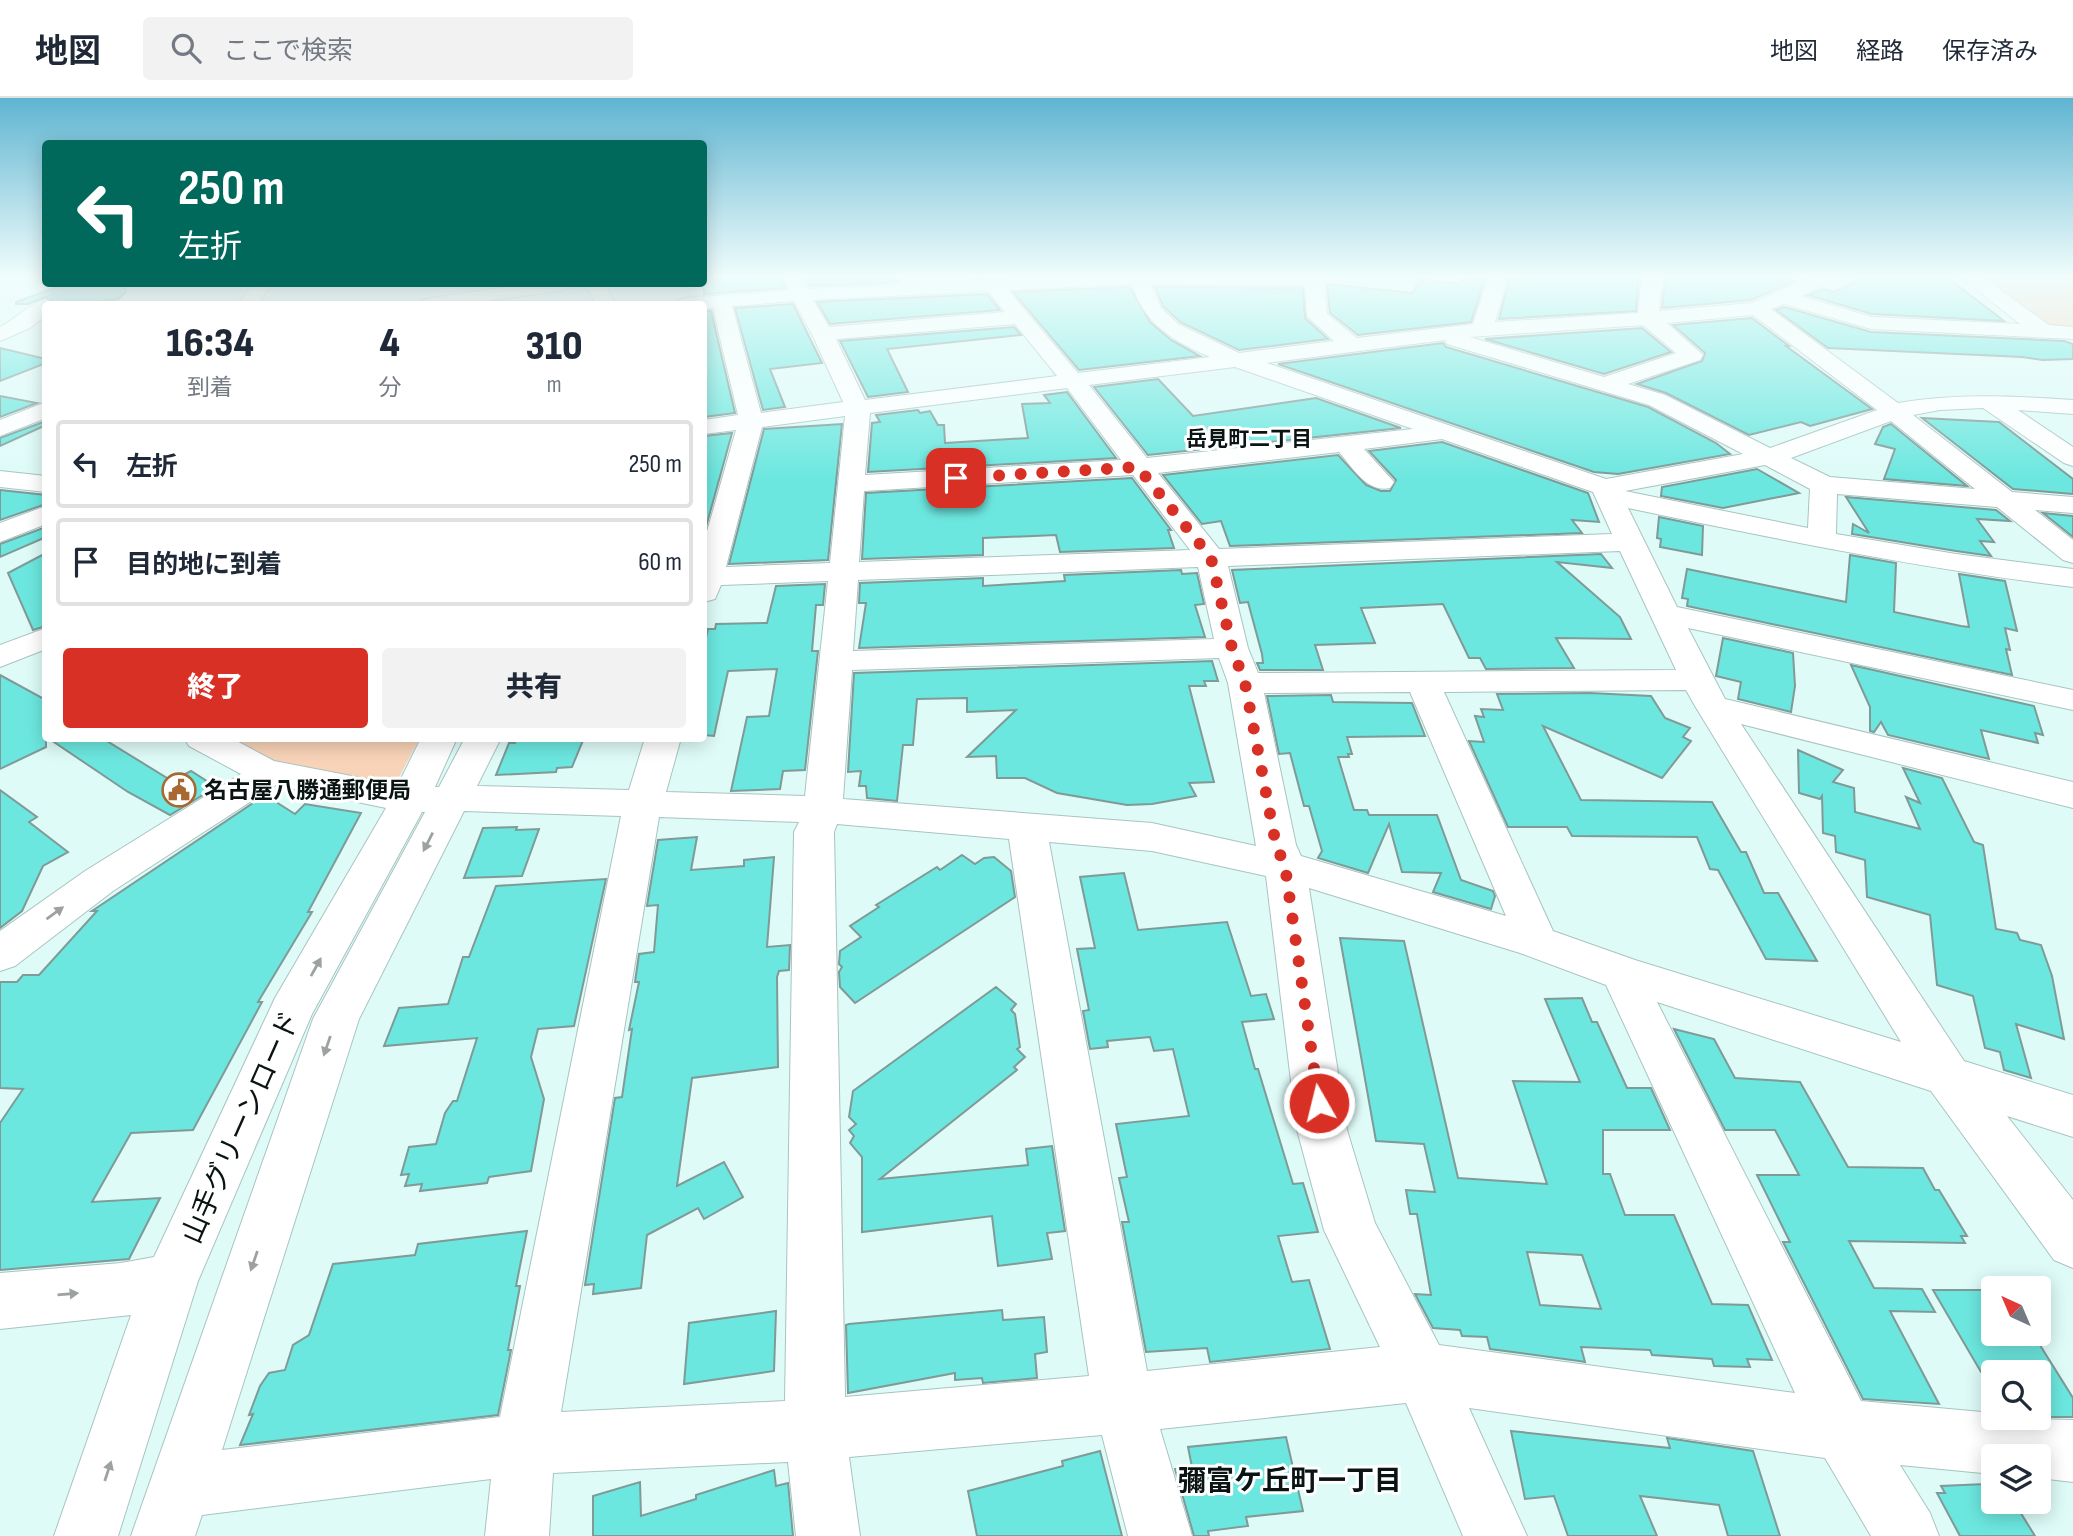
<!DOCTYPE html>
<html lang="ja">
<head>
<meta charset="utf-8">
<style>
  :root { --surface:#fff; --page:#f2f2f3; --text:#1f2937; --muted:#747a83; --line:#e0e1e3; --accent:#d93025 }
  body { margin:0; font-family:"Sofia Sans Condensed","Noto Sans JP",sans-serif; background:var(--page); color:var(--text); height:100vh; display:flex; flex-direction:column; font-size:26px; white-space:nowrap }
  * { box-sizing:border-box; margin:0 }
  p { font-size:23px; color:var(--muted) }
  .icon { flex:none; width:38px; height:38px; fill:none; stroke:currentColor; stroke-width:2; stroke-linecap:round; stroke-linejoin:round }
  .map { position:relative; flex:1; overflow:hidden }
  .sheet { position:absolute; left:42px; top:203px; width:665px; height:441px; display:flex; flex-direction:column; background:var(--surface); border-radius:7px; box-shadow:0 4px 18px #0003 }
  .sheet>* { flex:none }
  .guide { position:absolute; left:42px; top:42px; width:665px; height:147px; border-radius:7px; box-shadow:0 4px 18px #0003; background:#00695c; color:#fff; overflow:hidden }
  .needle { width:46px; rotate:316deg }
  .controls { position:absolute; left:1981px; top:1178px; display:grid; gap:14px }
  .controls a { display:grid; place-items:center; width:70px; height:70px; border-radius:7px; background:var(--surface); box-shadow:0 4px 18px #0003; font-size:35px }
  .pin { position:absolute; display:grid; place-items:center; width:60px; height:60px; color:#fff; margin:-30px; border-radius:14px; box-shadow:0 4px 10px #0006 }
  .me { position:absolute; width:77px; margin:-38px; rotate:352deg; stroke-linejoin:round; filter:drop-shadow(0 0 5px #0008) }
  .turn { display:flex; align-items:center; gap:24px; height:147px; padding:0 21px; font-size:32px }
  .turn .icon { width:91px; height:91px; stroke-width:2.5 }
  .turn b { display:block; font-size:49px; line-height:60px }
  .eta { display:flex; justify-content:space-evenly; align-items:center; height:119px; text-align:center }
  .eta b { font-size:42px; font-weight:800; line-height:49px }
  .button { display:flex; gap:14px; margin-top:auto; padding:14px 21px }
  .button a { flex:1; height:80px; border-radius:7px; background:var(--accent); color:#fff; font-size:28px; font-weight:800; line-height:80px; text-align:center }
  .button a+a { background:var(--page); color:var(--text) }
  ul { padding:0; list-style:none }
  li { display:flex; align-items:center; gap:21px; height:88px; margin:0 14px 10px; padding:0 7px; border:4px solid var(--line); border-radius:7px }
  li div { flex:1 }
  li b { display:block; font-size:26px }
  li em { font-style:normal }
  header { display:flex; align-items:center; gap:42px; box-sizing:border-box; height:98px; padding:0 35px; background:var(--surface); border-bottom:2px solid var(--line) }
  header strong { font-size:33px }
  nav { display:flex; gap:38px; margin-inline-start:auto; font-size:24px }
  .search { width:490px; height:63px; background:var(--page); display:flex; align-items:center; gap:18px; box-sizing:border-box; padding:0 24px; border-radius:7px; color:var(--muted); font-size:26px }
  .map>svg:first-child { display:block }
</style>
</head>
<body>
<header>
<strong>地図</strong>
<div class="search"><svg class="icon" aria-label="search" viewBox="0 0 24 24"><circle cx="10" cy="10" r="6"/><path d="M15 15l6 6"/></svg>ここで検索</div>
<nav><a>地図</a><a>経路</a><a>保存済み</a></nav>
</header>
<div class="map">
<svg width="2073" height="1438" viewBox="0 0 2073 1438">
  <rect width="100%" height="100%" fill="#defbf8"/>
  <g fill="#f8d3b8">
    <polygon points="1982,178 2073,178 2073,233 2049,232"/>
    <polygon points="233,640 419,641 393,691 274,669 229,643"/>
  </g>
  <g fill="#6ce7df" stroke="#7f9a97" stroke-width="2" fill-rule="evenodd">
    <polygon points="742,178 782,178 785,190 704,196 704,182"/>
    <polygon points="832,178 897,178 898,184 810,188 808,181"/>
    <polygon points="1474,178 1486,178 1471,224 1358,237 1330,215 1327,186 1413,195 1420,181 1460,186 1462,181 1472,183"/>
    <polygon points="1510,178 1639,178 1636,213 1499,221"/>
    <polygon points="1665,178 1761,178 1771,181 1776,179 1794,183 1751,202 1662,210"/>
    <polygon points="1867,178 1948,180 2004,223 1872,216 1808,197 1823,191 1834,194"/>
    <polygon points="65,186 125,186 126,194 118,201 78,206 58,206 45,199 28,206 16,206 16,204"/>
    <polygon points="1130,189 1150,224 1171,242 1200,258 1079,272 1013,194"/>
    <polygon points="1155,189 1303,190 1305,220 1328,241 1239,252 1180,224 1163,208"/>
    <polygon points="987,196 1000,212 830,226 817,204"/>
    <polygon points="793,206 822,265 770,271 785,309 763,312 735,210"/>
    <polygon points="1784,209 1871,234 2064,243 2073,246 2073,261 2043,262 2022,259 1828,250 1776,212"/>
    <polygon points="704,213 711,213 735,315 704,319"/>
    <polygon points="1752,220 1789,248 1786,248 1872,311 1810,328 1801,324 1749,337 1666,295 1637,286 1702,263 1705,255 1673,227"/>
    <polygon points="1014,229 1021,237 887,251 908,294 868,299 840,243"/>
    <polygon points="1642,230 1671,254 1604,276 1485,241"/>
    <polygon points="1443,245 1446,249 1648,309 1716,345 1730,356 1618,376 1594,374 1278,266"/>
    <polygon points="0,250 46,261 46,265 0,283"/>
    <polygon points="1158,281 1193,318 1316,300 1401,330 1148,357 1094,289"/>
    <polygon points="1067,294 1116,360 868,374 872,325 880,324 876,317 918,312 920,315 930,313 938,327 944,327 945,345 1028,340 1022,306 1050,305 1044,297"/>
    <polygon points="0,298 37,305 0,319"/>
    <polygon points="1922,320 1999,324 2073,381 2073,396 2013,391"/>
    <polygon points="46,323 46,327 0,348 0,340"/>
    <polygon points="842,326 828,462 729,466 764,331"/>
    <polygon points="1891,326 1967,388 1884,381 1895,351 1875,346 1883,329"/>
    <polygon points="732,335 704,436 704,338"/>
    <polygon points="1442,344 1588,395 1599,424 1572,422 1582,435 1230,448 1221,423 1202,426 1163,377 1338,357 1366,387 1381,393 1390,393 1396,382 1369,353"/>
    <polygon points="1757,371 1799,395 1723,410 1661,398 1662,389"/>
    <polygon points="1132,380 1171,432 1168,432 1174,450 1060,454 1056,437 983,440 983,457 862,461 866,395"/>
    <polygon points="0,392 46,397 46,406 0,422"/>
    <polygon points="1846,399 1996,412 2010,423 1977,421 1994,444 1980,443 1991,458 1956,453 1852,436 1853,426 1869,435"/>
    <polygon points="2043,415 2073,418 2073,439"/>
    <polygon points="1659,419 1703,428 1702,457 1660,449 1661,441 1657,440"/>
    <polygon points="46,429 46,439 0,459 0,446"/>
    <polygon points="46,455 46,528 33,532 8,475"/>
    <polygon points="1601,456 1612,470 1557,464 1620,519 1631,541 1556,540 1574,570 1486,571 1480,560 1469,560 1443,506 1361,510 1375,545 1315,547 1323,572 1260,572 1257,565 1263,565 1262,556 1248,504 1240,505 1232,472"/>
    <polygon points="1850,457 1896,465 1894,514 1961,528 1969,529 1959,476 2005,483 2017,533 2005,530 2010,552 2006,551 2012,577 1687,508 1688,501 1682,500 1687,471 1846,504"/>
    <polygon points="1181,472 1182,476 1197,475 1204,506 1195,507 1205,539 859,550 866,505 859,505 860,485 983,480 983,488 1065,483 1064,477"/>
    <polygon points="825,486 823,507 816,507 812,553 818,553 805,672 783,673 780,691 731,693 747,619 769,618 777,571 728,573 714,638 704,637 704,548 708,531 715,531 716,526 767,525 776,488"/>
    <polygon points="1723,540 1793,555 1795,588 1791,614 1738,601 1741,584 1716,578"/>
    <polygon points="1212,563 1218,583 1204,583 1206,588 1189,588 1214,684 1189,685 1196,698 1152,706 1127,707 1057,695 1025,680 997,680 996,658 967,659 1016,612 967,614 967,600 917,601 913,647 903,647 897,703 867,700 866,688 859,688 861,673 848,674 854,575"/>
    <polygon points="1851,567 2034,608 2043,637 2035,635 2038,645 1981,632 1989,661 1888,637 1881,624 1874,634 1870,633 1870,609"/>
    <polygon points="0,577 46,602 46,649 0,671"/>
    <polygon points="1590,595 1651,598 1665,620 1690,630 1683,639 1691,643 1662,680 1543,628 1581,702 1712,704 1741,754 1746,754 1764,795 1778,795 1817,863 1766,861 1718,772 1710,771 1697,739 1572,738 1567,729 1508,729 1469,643 1484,644 1475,618 1484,619 1481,611 1503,612 1497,596"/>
    <polygon points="1331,597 1333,604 1412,605 1425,638 1347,639 1352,656 1348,656 1349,659 1338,659 1354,712 1367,712 1369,717 1437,717 1461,782 1493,793 1495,798 1491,811 1433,794 1441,775 1402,774 1389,726 1368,775 1318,760 1322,753 1309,708 1304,708 1290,655 1279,656 1267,598"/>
    <polygon points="48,640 102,640 172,683 191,673 216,689 170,717 128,694"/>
    <polygon points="517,640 584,640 572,669 557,670 556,674 496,677 509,645 515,645"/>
    <polygon points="1798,652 1843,672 1833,684 1854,690 1855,714 1920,731 1906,699 1920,705 1903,670 1942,680 1974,744 1983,747 1996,831 2017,835 2020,842 2041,847 2052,878 2064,941 2016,926 2031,980 2004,972 2000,954 1985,950 1973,898 1937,887 1930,817 1867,799 1865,762 1836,754 1835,738 1823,735 1822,698 1820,701 1799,695"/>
    <polygon points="0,692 37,719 29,724 68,754 43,768 22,813 0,830"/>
    <polygon points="265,697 295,716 305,706 361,715 308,814 312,814 258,904 262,904 193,1032 131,1035 92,1104 160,1100 129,1161 0,1172 0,1025 23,991 0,990 0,884 17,884 23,877 39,877 97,813 92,813"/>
    <polygon points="517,729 516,732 539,731 522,778 464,780 483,730"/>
    <polygon points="697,739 691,772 744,768 744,762 774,759 767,849 790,847 789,872 779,873 777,879 778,969 692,980 677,1088 724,1064 743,1099 704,1121 698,1110 647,1137 641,1190 593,1196 594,1186 585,1187 615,1000 622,999 632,931 629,932 639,884 635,884 639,856 654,854 658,807 647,808 658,742"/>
    <polygon points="962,757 975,766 984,760 994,759 1011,773 1015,799 855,905 840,889 839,874 842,869 839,866 840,853 861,839 850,828 879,809 876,807 937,769 940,772"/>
    <polygon points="1124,775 1138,832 1227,824 1251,898 1266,896 1274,921 1242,924 1255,971 1258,971 1293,1086 1303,1085 1318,1134 1278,1138 1292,1184 1309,1182 1330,1251 1210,1264 1207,1250 1146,1254 1122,1124 1129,1124 1119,1080 1127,1079 1116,1026 1189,1018 1173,951 1154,953 1150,939 1107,943 1108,949 1090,951 1083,913 1089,912 1077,851 1095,850 1080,779"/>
    <polygon points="606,781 574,928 538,931 531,959 544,1001 531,1073 489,1079 487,1085 420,1093 422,1086 405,1088 409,1076 401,1077 409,1049 436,1046 445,1015 453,1003 457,1003 477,940 384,948 399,910 448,906 463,859 469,859 496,788"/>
    <path d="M1340,840L1404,843L1458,1080L1547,1086L1513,983L1580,984L1545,901L1582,900L1592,924H1597L1627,990H1651L1670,1032H1603V1076H1610L1625,1117H1674L1712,1206L1748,1207L1772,1262L1747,1261L1750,1269L1714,1268L1712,1261L1652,1257L1650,1252L1581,1249L1585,1264L1579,1263L1490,1251L1487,1239L1462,1238L1460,1232L1433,1230L1415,1196L1431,1197L1417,1116H1410L1406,1092L1435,1094L1424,1046L1376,1043ZM1527,1154L1582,1157L1601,1211L1540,1207Z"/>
    <polygon points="996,889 1016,906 1011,912 1015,916 1020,949 1017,951 1025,959 1014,969 1017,972 880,1081 1028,1067 1026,1051 1052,1048 1065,1133 1047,1135 1052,1161 998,1168 992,1118 862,1134 862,1059 850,1045 854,1038 849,1032 856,1026 849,1019 853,993"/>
    <polygon points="1674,931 1714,941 1735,980 1800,984 1848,1069 1923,1070 1935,1092 1939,1092 1967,1138 1961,1138 1965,1145 1849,1143 1874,1190 1922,1191 1935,1214 1890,1213 1939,1306 1863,1301 1783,1144 1790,1144 1757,1077 1799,1077 1775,1032 1725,1032"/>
    <polygon points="527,1133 516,1188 520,1188 508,1252 511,1252 498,1317 240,1347 253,1316 249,1317 260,1288 269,1275 285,1272 293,1247 309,1237 333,1166 415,1157 418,1146"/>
    <polygon points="1933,1192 1993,1192 1993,1236 2033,1236 2073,1300 2073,1319 2039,1319 2039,1274 1981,1274"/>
    <polygon points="1002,1212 1003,1222 1044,1219 1047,1254 1035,1256 1037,1280 983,1285 982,1280 955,1282 955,1275 848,1295 846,1227 849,1226"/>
    <polygon points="776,1213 774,1273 684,1286 689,1225"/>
    <polygon points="1511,1333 1670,1350 1667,1340 1753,1353 1780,1438 1728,1438 1719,1407 1640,1398 1657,1438 1568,1438 1554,1398 1525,1401"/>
    <polygon points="1286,1339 1303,1413 1246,1419 1248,1428 1208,1433 1209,1438 1194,1438 1175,1371 1192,1369 1188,1349"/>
    <polygon points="1100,1353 1122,1438 977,1438 968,1393 1063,1368 1062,1363"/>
    <polygon points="774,1372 776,1388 788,1385 793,1438 593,1438 593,1398 640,1384 641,1418 696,1401 696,1397"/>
    <polygon points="1986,1386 1993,1404 2014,1404 2035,1438 1960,1438 1937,1395 1945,1395 1941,1388"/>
  </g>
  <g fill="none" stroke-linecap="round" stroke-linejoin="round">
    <defs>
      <g id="minor">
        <path d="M784,178H804L808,191L1057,178H1326L1324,182L1327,216L1357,240L1473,226L1489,178H1508L1495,224L1638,215L1642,178H1662L1659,213L1752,205L1812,178H1838L1836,182L1801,198L1872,219L2020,226L1959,178H1981L2049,227L2073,229V241L1871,231L1784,206L1771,211L1898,305C1957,295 2013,298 2073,302V316L2018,312L2073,349V368L2064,365L1983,310L1940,312L1913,317L2012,394L2073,399V415L2035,412L2073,442V465L2063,462L1997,409L1837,396L1836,436L1956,456L2073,471V489C1923,471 1776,441 1628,410L1677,509L2073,592V612L1688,530L1725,601L2073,684V710L1741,626L1964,963L2073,997V1039L2007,1018L2073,1102V1170L2054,1162L1931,993L1657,904L1861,1303L1993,1315V1320L2073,1322V1384L2039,1380V1358H1993V1376L1900,1367L1930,1415L1939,1438H1871L1825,1360L1469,1310L1527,1438H1463L1406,1305L1160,1331L1192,1438H1128L1102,1337L849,1359L860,1438H796L788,1364L553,1375L549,1438H485L491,1381L202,1417L195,1438H131L313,921L425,714H422L312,916L198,1183L118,1438H54L131,1217L0,1231V1175L121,1165L154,1159L275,900L386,710L276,687L113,793L15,868L0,873V833L85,773L241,676L189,648L184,640H231L274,663L398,687L421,640H457L435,689H439L465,640H501L477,688L629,692L645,640H681L666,694L805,698L828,483L721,487L715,501L704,504V444L736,332L704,336V322L738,317L713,210L704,211V206H675L678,202L685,200L789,192ZM1132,186C1144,226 1173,243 1210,259L1078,275L1008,192ZM1151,186L1305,187L1307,218L1334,243L1239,255L1178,226L1161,210ZM988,193L1005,214L829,229L813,202ZM794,203L812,236L843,304L761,315L732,208ZM1753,217L1877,312L1770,350L1665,297L1628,286L1700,262L1703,257L1667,225ZM1015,226L1057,278L865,302L836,241ZM1643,227L1676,255L1604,279L1470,239ZM1445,242L1447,246L1649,307L1743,356L1606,381L1267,265ZM1235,269L1413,331L1147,360L1089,287ZM1067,290L1121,362L865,377L870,315ZM845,318L830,465L726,469L762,329ZM1891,323L1975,391L1830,379L1791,360ZM1442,341L1593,394L1612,436L1219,451L1158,375L1339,354C1353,370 1367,395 1390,390L1394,384L1364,351ZM1765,367L1810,391L1808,430L1625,393ZM1133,377L1190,452L859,464L864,393ZM1620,453L1676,572L1258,575L1248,550L1228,468ZM1198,469L1214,541L853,553L858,482ZM1219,560L1228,585L1256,748L1152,725L843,701L852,572ZM1686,592L1695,608L1901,944L1635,862L1553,833L1444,594ZM1410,594L1506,818L1301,758L1296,747L1264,595ZM464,713L621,718L500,1319L222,1352L359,921ZM659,719L799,724L794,734L785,1303L561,1314ZM837,726L1009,741L1089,1278L845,1299L834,734ZM1049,744L1152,753L1266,778L1297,1032L1324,1132L1380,1249L1147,1273ZM1309,790L1520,855L1606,887L1795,1295L1439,1247L1375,1125L1347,1032Z"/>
        <polygon points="253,186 272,186 258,206 238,206"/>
        <polygon points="528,186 574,186 564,192 467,206 420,206 423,202 430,200"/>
        <polygon points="585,186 604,186 616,206 596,206"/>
        <path d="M46,201L56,206H46V218L30,230L0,243V229C16,221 30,205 46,201Z"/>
        <polygon points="46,304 46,320 0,338 0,322"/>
        <polygon points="0,373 46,378 46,394 0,389"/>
        <polygon points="46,408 46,426 0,444 0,425"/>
        <polygon points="46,530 46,551 0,569 0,547"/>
      </g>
    </defs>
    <use href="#minor" stroke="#a8c4c1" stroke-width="2"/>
    <use href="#minor" fill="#fff" fill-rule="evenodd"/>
  </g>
  <defs><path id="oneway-solid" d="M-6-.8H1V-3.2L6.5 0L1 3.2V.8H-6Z" transform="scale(1.75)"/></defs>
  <g fill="#9da1a1">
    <use href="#oneway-solid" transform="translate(428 744) rotate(117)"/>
    <use href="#oneway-solid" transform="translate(55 815) rotate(-36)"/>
    <use href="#oneway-solid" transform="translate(316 869) rotate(-61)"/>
    <use href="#oneway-solid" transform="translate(327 948) rotate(109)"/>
    <use href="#oneway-solid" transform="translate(254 1163) rotate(109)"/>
    <use href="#oneway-solid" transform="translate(68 1196) rotate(-5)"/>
    <use href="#oneway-solid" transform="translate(108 1373) rotate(-72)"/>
  </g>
  <linearGradient id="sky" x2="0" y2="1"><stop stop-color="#5fb5d1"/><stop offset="0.47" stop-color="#f0fdfc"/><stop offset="1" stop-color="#f0fdfc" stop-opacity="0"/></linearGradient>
  <rect width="2073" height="380" fill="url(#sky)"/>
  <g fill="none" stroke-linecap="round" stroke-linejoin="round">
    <polyline stroke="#d93025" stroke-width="12" stroke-dasharray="0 21.6" points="956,380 1138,369 1211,460 1232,550 1245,585 1276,747 1285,768 1319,1005"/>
  </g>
  <defs>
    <symbol id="civic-ring" viewBox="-11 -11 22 22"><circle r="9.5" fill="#fff" stroke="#a86831" stroke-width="1.5"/><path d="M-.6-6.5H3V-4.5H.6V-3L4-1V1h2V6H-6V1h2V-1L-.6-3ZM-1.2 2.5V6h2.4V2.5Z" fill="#a86831"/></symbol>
  </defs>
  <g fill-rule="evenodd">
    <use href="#civic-ring" x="160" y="673" width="38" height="38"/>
  </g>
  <g text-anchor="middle" stroke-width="6" stroke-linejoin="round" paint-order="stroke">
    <g font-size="21" font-weight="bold" fill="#0a1413" stroke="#fff">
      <text x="1249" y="348">岳見町二丁目</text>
    </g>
    <g font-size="23" font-weight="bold" fill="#0a1413" stroke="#fff" text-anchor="start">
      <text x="204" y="700">名古屋八勝通郵便局</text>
    </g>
    <g font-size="28" fill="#0a1413" stroke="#fff">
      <text transform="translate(240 1029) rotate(-66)" y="10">山手グリーンロード</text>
    </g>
    <g font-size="28" font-weight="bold" fill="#0a1413" stroke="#fff">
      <text x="1290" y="1392">彌富ケ丘町一丁目</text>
    </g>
  </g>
</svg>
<div class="controls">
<a><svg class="needle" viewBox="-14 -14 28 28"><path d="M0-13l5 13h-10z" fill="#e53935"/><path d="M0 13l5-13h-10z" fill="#747a83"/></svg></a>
<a><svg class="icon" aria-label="search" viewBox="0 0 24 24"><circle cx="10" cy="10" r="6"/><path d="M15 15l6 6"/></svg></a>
<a><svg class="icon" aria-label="layers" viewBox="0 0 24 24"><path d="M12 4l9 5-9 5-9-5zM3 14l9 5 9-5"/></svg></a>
</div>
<div class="pin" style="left:956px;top:380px;background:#d93025"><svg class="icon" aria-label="arrive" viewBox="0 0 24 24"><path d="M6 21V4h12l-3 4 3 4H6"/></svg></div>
<svg class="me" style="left:1319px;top:1005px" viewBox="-20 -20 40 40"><circle r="17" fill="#d93025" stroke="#fff" stroke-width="3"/><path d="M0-11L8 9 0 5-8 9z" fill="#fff"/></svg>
<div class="guide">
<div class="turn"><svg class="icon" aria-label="left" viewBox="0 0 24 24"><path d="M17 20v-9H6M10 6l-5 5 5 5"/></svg><div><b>250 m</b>左折</div></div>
</div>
<section class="sheet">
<div class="eta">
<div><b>16:34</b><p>到着</p></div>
<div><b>4</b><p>分</p></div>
<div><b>310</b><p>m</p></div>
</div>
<ul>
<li><svg class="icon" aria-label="left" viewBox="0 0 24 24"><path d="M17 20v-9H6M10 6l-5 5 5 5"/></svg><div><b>左折</b></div><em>250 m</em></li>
<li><svg class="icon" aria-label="arrive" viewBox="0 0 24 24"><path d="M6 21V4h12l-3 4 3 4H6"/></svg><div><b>目的地に到着</b></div><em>60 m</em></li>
</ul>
<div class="button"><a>終了</a><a>共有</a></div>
</section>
</div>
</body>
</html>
